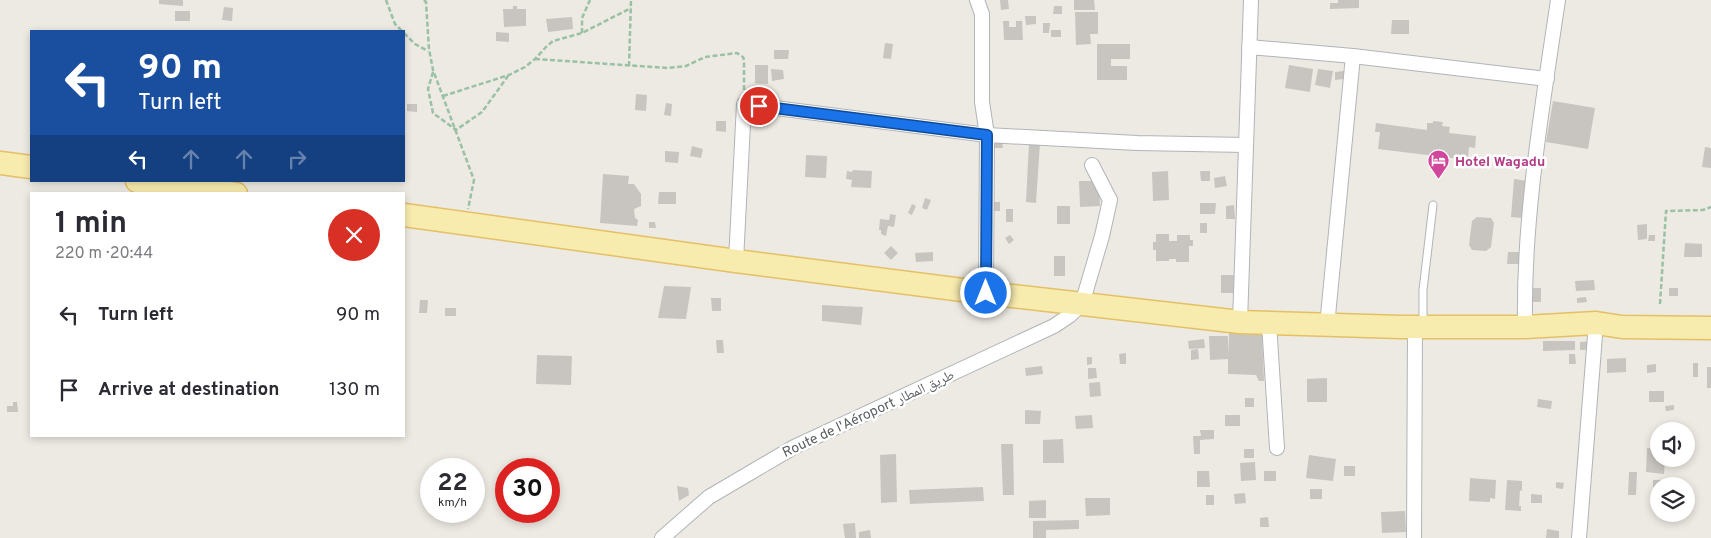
<!DOCTYPE html>
<html lang="en">
<head>
<meta charset="utf-8">
<style>
  :root { --surface:#fff; --page:#f7f7f7; --text:#2b2b33; --muted:#7c7c81 }
  body { margin:0; font-family:Overpass,"Noto Naskh Arabic",sans-serif; background:var(--page); color:var(--text); height:100vh; display:flex; flex-direction:column; font-size:19px; white-space:nowrap }
  * { box-sizing:border-box; margin:0 }
  p { font-size:16px; color:var(--muted) }
  .icon { flex:none; width:28px; height:28px; fill:none; stroke:currentColor; stroke-width:2; stroke-linecap:round; stroke-linejoin:round }
  .map { position:relative; flex:1; overflow:hidden }
  .details { position:absolute; left:30px; top:192px; width:375px; height:245px; display:flex; flex-direction:column; background:var(--surface); border-radius:0px; box-shadow:0 2px 8px #0003 }
  .details>* { flex:none }
  .guide { position:absolute; left:30px; top:30px; width:375px; height:152px; border-radius:0px; box-shadow:0 2px 8px #0003; background:#1a4fa0; color:#fff; overflow:hidden }
  .controls { position:absolute; left:1650px; top:422px; display:grid; gap:10px }
  .controls a { display:grid; place-items:center; width:45px; height:45px; border-radius:50%; background:var(--surface); box-shadow:0 2px 8px #0003; font-size:25px }
  .speed { position:absolute; left:420px; top:458px; display:flex; gap:10px; font-size:25px; font-weight:700; text-align:center }
  .speed>* { display:grid; place-content:center; width:65px; height:65px; border-radius:50%; background:var(--surface); box-shadow:0 2px 8px #0003; line-height:1 }
  .speed small { font-size:12px; font-weight:400 }
  .speed .limit { border:8px solid #d22; background:#fff; color:#111 }
  .pin { position:absolute; display:grid; place-items:center; width:42px; height:42px; color:#fff; margin:-21px; border:2px solid #fff; border-radius:50%; box-shadow:0 1px 5px #0007 }
  .me { position:absolute; width:55px; margin:-28px; rotate:0deg; stroke-linejoin:round; filter:drop-shadow(0 0 4px #0008) }
  .turn { display:flex; align-items:center; gap:18px; height:105px; padding:0 25px; font-size:22px }
  .turn .icon { width:65px; height:65px; stroke-width:2.5 }
  .turn b { display:block; font-size:35px; line-height:42px }
  .lanes { display:flex; align-items:center; height:48px; padding:0 25px; background:#0003; justify-content:center; gap:25px; direction:ltr }
  .lanes .off { opacity:.35 }
  .round { display:grid; place-items:center; flex:none; width:52px; height:52px; border-radius:26px; background:var(--page) }
  .head { display:flex; align-items:center; justify-content:space-between; height:85px; padding:0 25px }
  h1 { font-size:30px; font-weight:700; line-height:38px }
  ul { padding:0; list-style:none }
  li { display:flex; align-items:center; gap:15px; height:75px; padding:0 25px }
  li div { flex:1 }
  li b { display:block; font-size:19px }
  li em { font-style:normal }
  .map>svg:first-child { display:block }
</style>
</head>
<body>
<div class="map">
<svg width="1711" height="538" viewBox="0 0 1711 538">
  <rect width="100%" height="100%" fill="#edeae3"/>
  <g fill="#c8c5c0">
    <polygon points="159,0 183,0 183,6 159,4"/>
    <polygon points="1000,0 1008,0 1009,9 1001,10"/>
    <polygon points="1074,0 1094,0 1095,10 1074,10"/>
    <polygon points="1338,0 1359,0 1359,8 1330,9 1330,3 1338,3"/>
    <polygon points="513,6 517,6 517,9 526,9 526,26 504,27 503,9 513,9"/>
    <polygon points="1054,6 1062,6 1062,14 1053,14"/>
    <polygon points="224,7 233,8 232,21 222,20"/>
    <rect x="175" y="11" width="15" height="10"/>
    <polygon points="1075,12 1098,12 1098,34 1090,34 1091,44 1076,45"/>
    <polygon points="1025,16 1036,16 1036,24 1026,25"/>
    <polygon points="572,17 573,29 548,32 546,19"/>
    <polygon points="1392,20 1409,20 1409,34 1391,34"/>
    <polygon points="1003,21 1009,21 1009,27 1016,27 1016,21 1022,21 1023,40 1004,40"/>
    <polygon points="1043,23 1050,23 1049,33 1043,33"/>
    <rect x="1051" y="30" width="10" height="7"/>
    <polygon points="496,32 509,33 509,42 496,41"/>
    <polygon points="885,43 893,44 891,59 883,58"/>
    <polygon points="1097,44 1130,44 1130,59 1111,59 1111,66 1127,66 1127,80 1097,80"/>
    <polygon points="774,50 789,50 788,59 774,59"/>
    <polygon points="755,65 768,65 768,84 755,83"/>
    <polygon points="1289,65 1313,69 1310,92 1285,88"/>
    <polygon points="771,69 783,70 784,79 772,81"/>
    <polygon points="1318,69 1333,71 1330,88 1315,85"/>
    <polygon points="1344,71 1344,79 1335,80 1335,72"/>
    <polygon points="636,94 647,95 646,111 635,110"/>
    <polygon points="1553,101 1595,108 1588,149 1546,142"/>
    <polygon points="666,103 672,104 671,116 664,115"/>
    <polygon points="407,104 417,104 417,112 407,111"/>
    <polygon points="716,121 726,121 726,132 716,131"/>
    <polygon points="1433,121 1443,122 1442,126 1450,127 1449,133 1476,136 1475,148 1469,147 1468,160 1378,149 1380,132 1375,132 1376,123 1427,130 1427,123 1433,123"/>
    <polygon points="992,140 1002,140 1003,148 993,148"/>
    <polygon points="1029,143 1040,143 1036,203 1026,202"/>
    <polygon points="692,146 703,149 701,158 690,156"/>
    <polygon points="1705,147 1711,148 1711,168 1702,167"/>
    <polygon points="665,151 679,152 678,163 665,162"/>
    <polygon points="806,155 827,156 826,178 805,177"/>
    <polygon points="853,170 872,171 871,188 851,187 852,180 846,179 847,171 852,172"/>
    <polygon points="1168,171 1169,200 1153,201 1152,172"/>
    <polygon points="1200,171 1210,171 1210,181 1201,181"/>
    <polygon points="603,174 629,176 628,184 634,184 641,194 641,206 634,209 635,218 638,220 637,226 600,223"/>
    <polygon points="1225,176 1227,186 1215,188 1214,178"/>
    <polygon points="1514,179 1527,181 1523,218 1511,217"/>
    <polygon points="1079,181 1099,181 1100,206 1080,207"/>
    <polygon points="659,192 676,192 676,204 658,204"/>
    <polygon points="925,198 931,200 927,210 922,208"/>
    <rect x="993" y="202" width="7" height="9"/>
    <polygon points="1200,203 1216,203 1215,214 1200,214"/>
    <polygon points="912,204 916,206 912,215 908,213"/>
    <polygon points="1234,205 1235,219 1226,219 1226,206"/>
    <rect x="1057" y="206" width="13" height="18"/>
    <rect x="1006" y="209" width="7" height="13"/>
    <polygon points="890,214 896,215 894,227 888,226 886,236 881,234 881,230 879,230 880,219 889,220"/>
    <polygon points="1477,217 1491,218 1494,223 1491,247 1486,251 1472,250 1469,245 1472,221"/>
    <polygon points="649,222 655,222 656,228 649,228"/>
    <rect x="1200" y="223" width="7" height="10"/>
    <polygon points="1647,224 1647,239 1638,240 1637,225"/>
    <polygon points="1156,234 1169,234 1169,241 1177,241 1177,235 1190,235 1190,240 1193,240 1193,246 1189,246 1189,262 1176,262 1176,259 1169,259 1169,261 1156,261 1156,250 1153,250 1153,242 1156,242"/>
    <polygon points="1010,235 1014,240 1009,244 1005,238"/>
    <polygon points="1649,235 1655,235 1655,241 1648,241"/>
    <polygon points="1685,243 1702,244 1702,257 1684,257"/>
    <polygon points="891,246 898,253 891,260 884,253"/>
    <polygon points="933,252 933,261 916,262 915,253"/>
    <polygon points="1508,252 1519,252 1519,264 1507,264"/>
    <rect x="1054" y="256" width="11" height="20"/>
    <rect x="1221" y="275" width="13" height="18"/>
    <polygon points="1594,280 1595,290 1576,291 1575,281"/>
    <polygon points="664,286 691,287 686,319 658,318"/>
    <rect x="1532" y="288" width="9" height="14"/>
    <rect x="1669" y="288" width="9" height="8"/>
    <polygon points="1586,297 1587,302 1577,303 1577,298"/>
    <polygon points="711,298 721,298 721,311 712,311"/>
    <polygon points="420,300 428,300 427,313 419,313"/>
    <polygon points="822,305 863,307 861,325 822,321"/>
    <rect x="445" y="308" width="11" height="8"/>
    <polygon points="1229,333 1262,333 1264,381 1259,381 1256,375 1228,374 1228,359 1210,360 1209,336 1228,336 1229,356"/>
    <polygon points="1204,339 1205,348 1189,349 1188,341"/>
    <polygon points="716,340 723,340 724,353 717,353"/>
    <polygon points="1543,341 1575,341 1575,350 1543,351"/>
    <polygon points="1599,341 1599,349 1580,350 1580,342"/>
    <polygon points="1198,349 1199,359 1191,360 1191,350"/>
    <polygon points="1126,353 1126,364 1120,364 1119,354"/>
    <polygon points="1569,354 1575,354 1576,364 1569,364"/>
    <polygon points="537,355 572,356 571,385 536,384"/>
    <polygon points="1087,357 1092,357 1092,364 1087,365"/>
    <polygon points="1626,358 1626,372 1607,373 1607,359"/>
    <rect x="1693" y="363" width="5" height="14"/>
    <polygon points="1656,364 1656,372 1647,373 1647,365"/>
    <polygon points="1042,366 1043,374 1026,376 1025,368"/>
    <rect x="1707" y="367" width="4" height="21"/>
    <polygon points="1088,368 1096,368 1097,378 1088,379"/>
    <polygon points="1327,378 1327,402 1307,402 1307,379"/>
    <polygon points="1100,382 1101,396 1090,397 1089,383"/>
    <rect x="1649" y="391" width="15" height="11"/>
    <rect x="1245" y="398" width="9" height="9"/>
    <polygon points="1538,399 1552,401 1551,409 1537,407"/>
    <polygon points="13,402 17,402 18,412 7,412 7,406 13,406"/>
    <polygon points="1674,405 1674,410 1666,411 1665,406"/>
    <polygon points="1025,410 1041,411 1040,424 1025,424"/>
    <polygon points="1092,415 1093,428 1076,429 1075,416"/>
    <rect x="1225" y="415" width="15" height="11"/>
    <polygon points="1200,430 1214,430 1214,439 1200,440 1200,454 1194,454 1193,436 1201,436"/>
    <polygon points="1063,439 1064,463 1043,463 1043,440"/>
    <polygon points="1001,444 1013,444 1014,495 1003,495"/>
    <polygon points="1647,448 1659,449 1659,459 1665,459 1664,474 1646,472"/>
    <rect x="1244" y="449" width="10" height="9"/>
    <polygon points="896,454 897,502 881,503 880,455"/>
    <polygon points="1309,455 1336,459 1333,481 1306,478"/>
    <polygon points="1255,462 1256,480 1241,481 1240,463"/>
    <rect x="1344" y="466" width="11" height="10"/>
    <polygon points="1197,471 1209,471 1210,487 1197,487"/>
    <rect x="1264" y="471" width="12" height="10"/>
    <polygon points="1629,472 1637,472 1636,495 1628,495"/>
    <polygon points="1470,478 1496,480 1495,499 1490,498 1490,502 1469,501"/>
    <polygon points="1507,480 1522,481 1522,491 1520,490 1519,506 1521,506 1521,511 1505,510"/>
    <polygon points="1653,480 1663,480 1663,486 1659,486 1659,499 1653,499"/>
    <polygon points="1556,482 1564,483 1563,489 1556,488"/>
    <polygon points="677,486 688,488 689,495 679,501"/>
    <polygon points="983,487 984,501 910,504 909,490"/>
    <rect x="1310" y="489" width="12" height="10"/>
    <polygon points="1245,493 1246,503 1235,504 1234,494"/>
    <polygon points="1531,494 1542,495 1542,503 1531,503"/>
    <rect x="1206" y="495" width="8" height="10"/>
    <polygon points="1085,498 1110,498 1110,515 1086,516"/>
    <polygon points="1046,500 1046,518 1029,518 1029,501"/>
    <polygon points="1405,511 1406,532 1382,533 1381,512"/>
    <polygon points="1268,517 1269,527 1260,527 1260,518"/>
    <polygon points="1079,520 1079,529 1046,530 1046,538 1033,538 1033,521"/>
    <polygon points="855,523 856,538 845,538 843,524"/>
    <polygon points="1547,529 1559,531 1559,538 1546,538"/>
    <polygon points="870,530 871,538 859,538 859,532"/>
  </g>
  <g fill="none" stroke-linecap="round" stroke-linejoin="round">
    <defs>
      <polyline id="lane" points="1423,324 1423,290 1433,205"/>
      <g id="street">
        <polyline points="977,0 982,14 982,102 987,135 986,293"/>
        <polyline points="1249,47 1353,56 1547,79"/>
        <polyline points="736,261 744,104 987,135 1137,143 1246,145"/>
        <polyline points="1240,322 1251,0"/>
        <polyline points="1269,323 1277,448"/>
        <polyline points="1327,326 1353,56"/>
        <path d="M1525,327C1523,217 1542,109 1558,0"/>
        <polyline points="662,538 709,497 794,447 1054,326 1069,316 1082,304 1102,236 1110,200 1092,165"/>
        <polyline points="1414,538 1415,327"/>
        <polyline points="1579,538 1596,323"/>
      </g>
      <g id="primary">
        <polyline points="0,163 31,167"/>
        <polyline points="137,181 236,194"/>
        <polyline points="404,215 736,261 986,293 1240,322 1401,327 1525,327 1596,323 1622,327 1711,328"/>
      </g>
    </defs>
    <use href="#lane" stroke="#b1b4b7" stroke-width="9"/>
    <use href="#street" stroke="#b1b4b7" stroke-width="16"/>
    <use href="#primary" stroke="#e4c065" stroke-width="25"/>
    <g stroke="#9ac0a5" stroke-width="2.5" stroke-dasharray="5 2.5" stroke-linecap="butt">
      <polyline points="386,0 395,24 402,31"/>
      <polyline points="424,0 426,2 429,49 433,70 474,180 468,209"/>
      <polyline points="404,33 415,44 428,51"/>
      <polyline points="582,33 582,18 590,0"/>
      <polyline points="535,59 668,68 686,66 705,57 737,53 743,57 744,60 744,93"/>
      <polyline points="629,66 631,0"/>
      <polyline points="433,72 428,89 433,113 456,130 482,112 508,76"/>
      <polyline points="443,96 509,75 525,67 535,59 546,47 553,41 582,33 631,8"/>
      <polyline points="1660,304 1666,211 1703,210 1711,207"/>
    </g>
    <use href="#lane" stroke="#fff" stroke-width="7"/>
    <use href="#street" stroke="#fff" stroke-width="14"/>
    <use href="#primary" stroke="#f7ebae" stroke-width="22"/>
  </g>
  <g fill="none" stroke-linecap="round" stroke-linejoin="round">
    <defs>
      <polyline id="route" points="759,106 987,135 986,293"/>
    </defs>
    <use href="#route" stroke="#114b97" stroke-width="12"/>
    <use href="#route" stroke="#1a73e8" stroke-width="9"/>
  </g>
  <defs>
    <symbol id="hotel-pin" viewBox="-11 -11 22 30"><path d="M0 17L-7.5 6A9.5 9.5 0 1 1 7.5 6Z" fill="#d1479c" stroke="#fff"/><path d="M-6-4.5h1.5V1H6V5H4.5V3h-9V5H-6ZM-4 0a1.8 1.8 0 1 1 3.6 0ZM.5 0V-2.5h3Q6-2.5 6 0Z" fill="#fff"/></symbol>
  </defs>
  <g fill-rule="evenodd">
    <use href="#hotel-pin" x="1426" y="148" width="25" height="34"/>
  </g>
  <g text-anchor="middle" stroke-width="5" stroke-linejoin="round" paint-order="stroke">
    <g font-size="14" font-weight="bold" fill="#b23c85" stroke="#fff" text-anchor="start">
      <text x="1455" y="166">Hotel Wagadu</text>
    </g>
    <g font-size="14" fill="#5b5f62" stroke="#fff">
      <text transform="translate(868 413) rotate(-25)" y="5">Route de l'Aéroport طريق المطار</text>
    </g>
  </g>
</svg>
<div class="controls">
<a><svg class="icon" aria-label="sound" viewBox="0 0 24 24"><path d="M4 9h4l5-4v14l-5-4H4zM17 9q2 3 0 6"/></svg></a>
<a><svg class="icon" aria-label="layers" viewBox="0 0 24 24"><path d="M12 4l9 5-9 5-9-5zM3 14l9 5 9-5"/></svg></a>
</div>
<div class="speed"><div>22<small>km/h</small></div><div class="limit">30</div></div>
<div class="pin" style="left:759px;top:106px;background:#d93025"><svg class="icon" aria-label="arrive" viewBox="0 0 24 24"><path d="M6 21V4h12l-3 4 3 4H6"/></svg></div>
<svg class="me" style="left:986px;top:293px" viewBox="-20 -20 40 40"><circle r="17" fill="#1a73e8" stroke="#fff" stroke-width="3"/><path d="M0-11L8 9 0 5-8 9z" fill="#fff"/></svg>
<div class="guide">
<div class="turn"><svg class="icon" aria-label="left" viewBox="0 0 24 24"><path d="M17 20v-9H6M10 6l-5 5 5 5"/></svg><div><b>90 m</b>Turn left</div></div>
<div class="lanes"><svg class="icon" aria-label="left" viewBox="0 0 24 24"><path d="M17 20v-9H6M10 6l-5 5 5 5"/></svg><svg class="icon off" aria-label="ahead" viewBox="0 0 24 24"><path d="M12 20V5M6 11l6-6 6 6"/></svg><svg class="icon off" aria-label="ahead" viewBox="0 0 24 24"><path d="M12 20V5M6 11l6-6 6 6"/></svg><svg class="icon off" aria-label="right" viewBox="0 0 24 24"><path d="M7 20v-9h11M14 6l5 5-5 5"/></svg></div>
</div>
<section class="details">
<div class="head"><div><h1>1 min</h1><p>220 m · 20:44</p></div><a class="round" style="background:#d93025;color:#fff"><svg class="icon" aria-label="close" viewBox="0 0 24 24"><path d="M6 6l12 12M18 6L6 18"/></svg></a></div>
<ul>
<li><svg class="icon" aria-label="left" viewBox="0 0 24 24"><path d="M17 20v-9H6M10 6l-5 5 5 5"/></svg><div><b>Turn left</b></div><em>90 m</em></li>
<li><svg class="icon" aria-label="arrive" viewBox="0 0 24 24"><path d="M6 21V4h12l-3 4 3 4H6"/></svg><div><b>Arrive at destination</b></div><em>130 m</em></li>
</ul>
</section>
</div>
</body>
</html>
